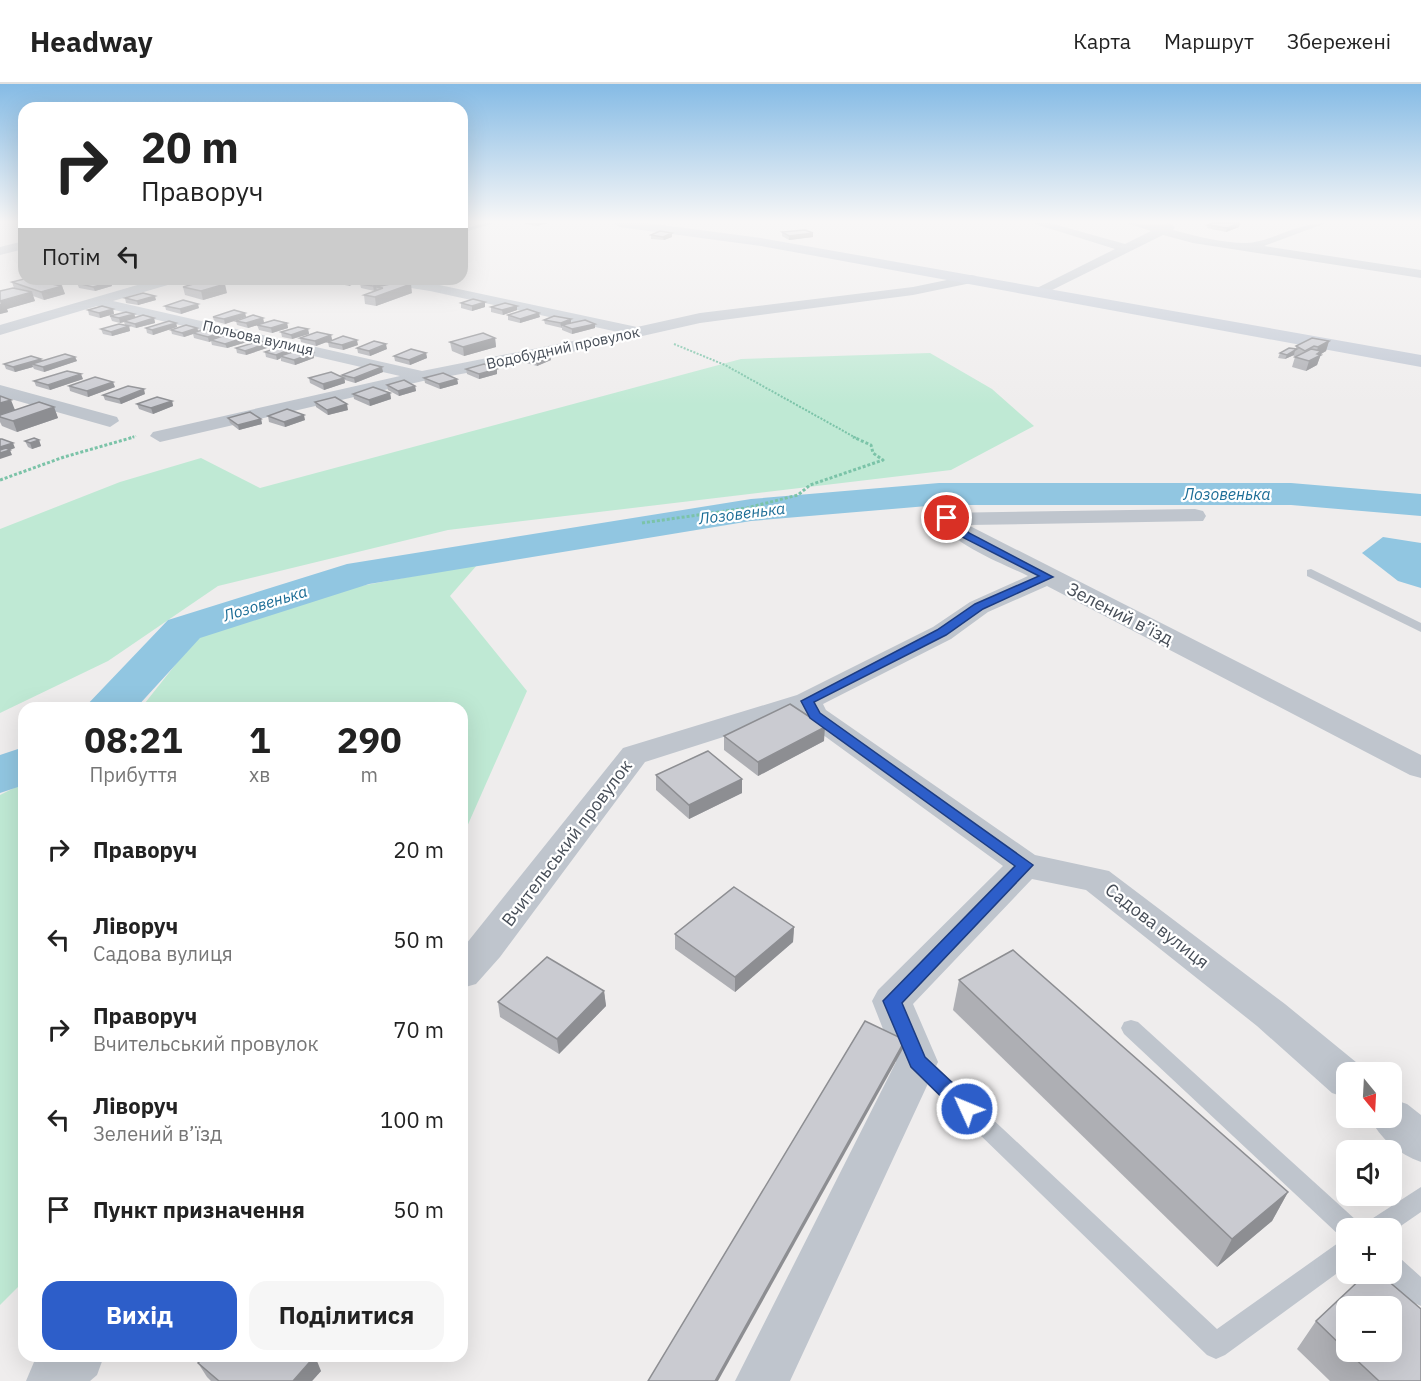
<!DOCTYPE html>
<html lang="uk">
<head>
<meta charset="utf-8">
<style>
  :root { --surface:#fff; --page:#f6f6f6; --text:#222; --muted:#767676; --line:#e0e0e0; --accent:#2d5ec9 }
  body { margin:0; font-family:"IBM Plex Sans",sans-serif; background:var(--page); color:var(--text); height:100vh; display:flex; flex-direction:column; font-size:22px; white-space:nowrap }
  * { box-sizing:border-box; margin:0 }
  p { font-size:20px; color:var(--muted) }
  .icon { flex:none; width:33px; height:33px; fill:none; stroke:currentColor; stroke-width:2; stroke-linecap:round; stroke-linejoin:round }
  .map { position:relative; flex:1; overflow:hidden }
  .drawer { position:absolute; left:18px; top:618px; width:450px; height:660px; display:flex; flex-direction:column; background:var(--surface); border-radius:18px; box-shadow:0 6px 24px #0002 }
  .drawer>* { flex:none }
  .guide { position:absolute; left:18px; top:18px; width:450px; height:183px; border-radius:18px; box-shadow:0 6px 24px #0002; background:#fff; color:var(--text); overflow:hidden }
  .needle { width:39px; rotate:162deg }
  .buttons { position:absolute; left:1336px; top:978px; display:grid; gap:12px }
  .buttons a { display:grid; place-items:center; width:66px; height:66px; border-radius:12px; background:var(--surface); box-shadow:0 6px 24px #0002; font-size:30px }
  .pin { position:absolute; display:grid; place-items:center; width:51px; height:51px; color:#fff; margin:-26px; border:3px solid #fff; border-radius:50%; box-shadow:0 2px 6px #0007 }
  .me { position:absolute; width:66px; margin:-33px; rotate:314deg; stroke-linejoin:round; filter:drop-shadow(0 0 4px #0008) }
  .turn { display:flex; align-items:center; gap:21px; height:126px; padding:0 24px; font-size:27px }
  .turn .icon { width:78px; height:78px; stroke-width:2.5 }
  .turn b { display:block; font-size:42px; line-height:51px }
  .then { display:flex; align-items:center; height:57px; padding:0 24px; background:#0003; gap:12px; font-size:22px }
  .eta { display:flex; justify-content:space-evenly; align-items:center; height:102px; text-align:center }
  .eta b { font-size:36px; font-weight:700; line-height:42px }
  .button { display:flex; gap:12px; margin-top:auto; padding:12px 24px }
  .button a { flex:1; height:69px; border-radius:18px; background:var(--accent); color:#fff; font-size:24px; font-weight:700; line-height:69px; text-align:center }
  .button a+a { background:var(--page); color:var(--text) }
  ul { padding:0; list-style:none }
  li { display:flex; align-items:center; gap:18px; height:90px; padding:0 24px }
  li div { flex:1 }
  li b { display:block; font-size:22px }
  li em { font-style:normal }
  header { display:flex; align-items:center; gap:36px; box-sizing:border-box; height:84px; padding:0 30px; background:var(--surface); border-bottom:2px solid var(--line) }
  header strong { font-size:28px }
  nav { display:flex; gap:33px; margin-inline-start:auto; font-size:21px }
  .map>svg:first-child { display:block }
</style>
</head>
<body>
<header>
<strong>Headway</strong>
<nav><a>Карта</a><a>Маршрут</a><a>Збережені</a></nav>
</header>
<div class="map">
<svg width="1421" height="1297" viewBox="0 0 1421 1297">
  <rect width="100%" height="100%" fill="#efeded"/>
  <g fill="#bfe9d4">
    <polygon points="930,269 992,305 1034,342 951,386 448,446 218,502 108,577 0,629 0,445 120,398 201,374 260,404 741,275"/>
    <polygon points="478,480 450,512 527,607 462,754 462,624 141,624 199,551 355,503"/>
    <polygon points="24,699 24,1197 0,1221 0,711"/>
  </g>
  <polygon fill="#91c6e1" points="1383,453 1421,459 1421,504 1398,497 1362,469"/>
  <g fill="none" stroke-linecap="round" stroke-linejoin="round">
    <g fill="#91c6e1" fill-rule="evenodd">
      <polygon points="939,399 1291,399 1421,410 1421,432 1291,421 939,421 751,437 369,500 200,554 136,624 84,624 168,536 347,480 751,415"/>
      <polygon points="24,663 24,701 0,709 0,671"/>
    </g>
    <g stroke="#7bc3a8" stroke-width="2" stroke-dasharray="2 1.5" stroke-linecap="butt">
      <polyline points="674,260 725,281 856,354"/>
      <polyline points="129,354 136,352"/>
    </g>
    <g stroke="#7bc3a8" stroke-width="3" stroke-dasharray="3 2" stroke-linecap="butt">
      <polyline points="0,396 64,373 134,353"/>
      <polyline points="642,439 747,424 798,411 810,401 883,376 873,369 871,361 853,353"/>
    </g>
    <g fill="#bfc5cd" fill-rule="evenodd">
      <polygon points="485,139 494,139 462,149 462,145"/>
      <polygon points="1311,485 1421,539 1421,548 1307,492 1307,486"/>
      <polygon points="1131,936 1138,938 1356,1136 1360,1144 1347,1144 1347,1155 1340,1152 1124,950 1121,944 1124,938"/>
      <polygon points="918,969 925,972 1217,1245 1338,1159 1347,1155 1347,1182 1225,1271 1216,1275 1207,1271 911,984 908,978 911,972"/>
      <polygon points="1421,1103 1421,1128 1392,1148 1392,1144 1366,1144 1370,1136"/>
      <polygon points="1392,1172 1401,1175 1421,1193 1421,1222 1412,1218 1383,1193 1382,1190 1392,1190"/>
    </g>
    <g fill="#bfc5cd" fill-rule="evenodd">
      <path d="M1032,139H1050L1125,160L1151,147L1127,139C1142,139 1156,143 1169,139L1175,143L1173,146C1195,152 1222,159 1246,159C1269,159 1296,139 1326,139L1264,162L1421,186V194L1193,159L1163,151L1040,212L1033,208L1035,205L1115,165Z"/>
      <polygon points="24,157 24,165 0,171 0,163"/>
      <polygon points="971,191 976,192 976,198 913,211 700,239 527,278 423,297 160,358 150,352 153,348 400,292 97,222 0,251 0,241 158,195 180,195 178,198 113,217 422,287 618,248 430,207 379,199 372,195 406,195 430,199 637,243 700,229 913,203"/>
      <polygon points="0,301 117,333 119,337 110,343 0,312"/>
      <path d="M1195,425L1203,427L1206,432L1203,437L968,441L1421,671V694L1410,691L1047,502L988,528L951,555L823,620L826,626L1035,771L1109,787L1285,920L1362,983L1365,988H1347V1014L1332,1009L1257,942L1086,806L1032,795L913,920L938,978L790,1297H735L896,978L872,917L878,906L1003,782L804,637L798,629L645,678L500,873L476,900L462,904V865L623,664L797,611L933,543L970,518L1028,492C998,477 956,463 936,434L939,429Z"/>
      <path d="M1392,1015L1407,1020L1421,1031V1078C1399,1070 1380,1055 1370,1034H1392Z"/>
      <polygon points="41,1272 104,1272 97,1291 90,1297 26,1297 34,1278"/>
    </g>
    <polygon fill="#c1c8d4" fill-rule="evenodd" points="613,139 647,139 761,154 1421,271 1421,283 761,162 619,143"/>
  </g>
  <g fill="#aeafb4" fill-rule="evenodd">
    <polygon points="524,139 548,139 537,142 525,140"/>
    <polygon points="1208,141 1239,143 1226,148 1207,144"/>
    <polygon points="782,148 813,149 813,153 789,156 782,152"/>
    <polygon points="651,151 672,153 664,156 651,155"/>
    <polygon points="93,195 120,195 110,198 111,198 112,202 95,207 79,204 77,199"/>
    <polygon points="278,195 297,195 289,198 279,196"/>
    <polygon points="335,195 359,195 359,198 349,202 336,199"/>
    <polygon points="12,198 62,202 65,210 44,216 33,212 35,217 7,225 8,228 0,230 0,207 14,204"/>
    <polygon points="360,200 385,201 412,209 376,222 365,220 364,211 377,206 374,207 361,204"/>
    <polygon points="183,203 227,209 203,216 185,211"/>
    <polygon points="125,214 156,216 138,221 126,219"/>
    <polygon points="461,219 485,223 472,227 461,224"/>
    <polygon points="165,222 199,224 181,230 166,226"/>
    <polygon points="491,223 517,226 503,231 491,228"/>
    <polygon points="113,225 114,230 100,234 89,231 88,226"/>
    <polygon points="245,229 246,233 225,240 214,237 213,233"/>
    <polygon points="134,230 135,234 154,234 155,239 136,244 129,242 130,247 112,252 103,250 101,245 125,241 124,238 120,239 112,237 110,232"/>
    <polygon points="508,231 540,233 520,239 508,236"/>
    <polygon points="263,234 264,239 248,244 237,241 236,237"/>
    <polygon points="544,236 571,239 595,240 595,244 572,250 562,246 562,244 545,240"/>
    <polygon points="176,239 177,243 153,251 147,249 146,244"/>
    <polygon points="287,239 288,244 272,249 259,246 257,241"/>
    <polygon points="197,244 198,247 220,249 221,253 247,258 227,264 212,261 211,257 209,258 194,254 193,250 184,253 172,250 171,246"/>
    <polygon points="308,245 309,250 292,255 282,253 281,248"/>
    <polygon points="331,251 332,256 316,262 301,258 300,254"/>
    <polygon points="495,254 496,263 464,272 452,267 450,258"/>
    <polygon points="1329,257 1326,267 1321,270 1317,281 1306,287 1292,283 1295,273 1293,272 1294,271 1285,275 1278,274 1280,269 1296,265 1296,262"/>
    <polygon points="328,258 358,261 343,266 329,263"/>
    <polygon points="268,259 270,263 246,271 237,269 236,264"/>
    <polygon points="294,264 295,267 313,269 314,274 295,281 281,277 281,274 277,276 266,273 265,268"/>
    <polygon points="357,264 387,265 370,272 358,269"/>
    <polygon points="426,269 427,274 410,281 395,277 394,272"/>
    <polygon points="550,272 551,276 537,282 523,278 522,273"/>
    <polygon points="75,273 77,277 44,288 34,285 33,283 15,288 6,285 4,280"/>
    <polygon points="466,285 497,290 479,295 467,290"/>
    <polygon points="383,288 355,299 345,296 345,299 324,306 310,299 309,294 342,294 342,291"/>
    <polygon points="424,294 457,295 458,300 440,305 425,299"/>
    <polygon points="83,295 50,306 36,302 34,297"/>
    <polygon points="387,301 415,302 416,307 399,312 388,306"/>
    <polygon points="69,302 115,303 88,313 70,307"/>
    <polygon points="390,309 391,315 370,322 354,315 353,310"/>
    <polygon points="145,310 121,320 105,316 103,311"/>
    <polygon points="0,312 15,326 54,323 58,334 17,348 2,342 0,338"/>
    <polygon points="172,317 173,322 153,330 139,325 137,320"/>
    <polygon points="315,318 348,326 328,331 316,323"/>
    <polygon points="268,332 305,336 285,343 269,338"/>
    <polygon points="228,334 261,335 262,340 239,346 230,339"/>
    <polygon points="39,356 41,362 32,365 28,363 25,357"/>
    <polygon points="724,652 824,657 758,692 724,666"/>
    <polygon points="656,691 742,695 742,709 689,735 656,706"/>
    <polygon points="794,843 793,858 735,908 675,865 675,850"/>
    <polygon points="959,896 1288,1108 1272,1137 1217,1183 953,926"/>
    <polygon points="604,907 606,922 559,970 500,933 498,918"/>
    <path d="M1366,1190H1380L1421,1225V1297H1330L1297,1265L1316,1237ZM1347,1222H1392V1268H1347Z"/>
    <polygon points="198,1279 321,1287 312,1297 211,1297 207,1293"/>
  </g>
  <g fill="#8d8e92">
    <polygon points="537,139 548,139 537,142"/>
    <polygon points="1240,139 1239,143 1226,148 1227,144"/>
    <polygon points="672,149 672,153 664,156 663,153"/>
    <polygon points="813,149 813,153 789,156 789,152"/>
    <polygon points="108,195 120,195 109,198"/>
    <polygon points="355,195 359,195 359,198 349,202 348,197"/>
    <polygon points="55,196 57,201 43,200"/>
    <polygon points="111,198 112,202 95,207 93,203"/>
    <polygon points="385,199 385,203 376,203 377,206 374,207 373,202"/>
    <polygon points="225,200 227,209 203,216 201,207"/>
    <polygon points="411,200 412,209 376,222 375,213"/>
    <polygon points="62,202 65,210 44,216 41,208"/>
    <polygon points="32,208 35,217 7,225 8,228 0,230 0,220 1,220 0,217"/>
    <polygon points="155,212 156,216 138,221 137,217"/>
    <polygon points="485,218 485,223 472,227 472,222"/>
    <polygon points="198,220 199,224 181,230 180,225"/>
    <polygon points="517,222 517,226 503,231 502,226"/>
    <polygon points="113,225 114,230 100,234 99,229"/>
    <polygon points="245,229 246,233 225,240 224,235"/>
    <polygon points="539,229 540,233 520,239 520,235"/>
    <polygon points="134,230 136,234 124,237 124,238 120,239 119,234"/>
    <polygon points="154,234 155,239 136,244 135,240"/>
    <polygon points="263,234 264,239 248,244 246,239"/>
    <polygon points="571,235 571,240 562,241 561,244 561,239"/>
    <polygon points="176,239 177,243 153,251 152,246"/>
    <polygon points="287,239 288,244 272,249 271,244"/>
    <polygon points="595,240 595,244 572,250 572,245"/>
    <polygon points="129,242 130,247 112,252 111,248"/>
    <polygon points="197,244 199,248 193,249 193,250 184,253 182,249"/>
    <polygon points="308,245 309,250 292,255 291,251"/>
    <polygon points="220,249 222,253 209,258 208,253"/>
    <polygon points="331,251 332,256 316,262 315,257"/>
    <polygon points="246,253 247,258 227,264 225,260"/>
    <polygon points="495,254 496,263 464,272 463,263"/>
    <polygon points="357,256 358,261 343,266 342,261"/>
    <polygon points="1329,257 1326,267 1321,270 1317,281 1306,287 1309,277 1315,273 1318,263"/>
    <polygon points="268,259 270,263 246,271 245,267"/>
    <polygon points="386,260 387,265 370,272 369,267"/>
    <polygon points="294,264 295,269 280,272 281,274 277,276 276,271"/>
    <polygon points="1295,266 1294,271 1285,275 1287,271"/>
    <polygon points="313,269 314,274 295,281 294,276"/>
    <polygon points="426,269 427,274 410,281 409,276"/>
    <polygon points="550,272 551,276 537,282 536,277"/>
    <polygon points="75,273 77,277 44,288 43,283"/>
    <polygon points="41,275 43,280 32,280 33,283 15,288 13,283"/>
    <polygon points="382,283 383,288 355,299 354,294"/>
    <polygon points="497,285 497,290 479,295 479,290"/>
    <polygon points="81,290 83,295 50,306 48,301"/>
    <polygon points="344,294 345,299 324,306 323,300"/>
    <polygon points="457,295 458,300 440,305 439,300"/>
    <polygon points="113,298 115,303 88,313 87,307"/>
    <polygon points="415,302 416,307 399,312 398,307"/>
    <polygon points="144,305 145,310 121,320 119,315"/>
    <polygon points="390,309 391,315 370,322 369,316"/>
    <polygon points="11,316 15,326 0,331 0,319"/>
    <polygon points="172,317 173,322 153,330 151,324"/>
    <polygon points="347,320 348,326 328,331 327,326"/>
    <polygon points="54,323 58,334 17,348 13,337"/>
    <polygon points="304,331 305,336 285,343 284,338"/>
    <polygon points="261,335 262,340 239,346 238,341"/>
    <polygon points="39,356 41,362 32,365 30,359"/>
    <polygon points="13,359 15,364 10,366 12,371 0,375 0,363"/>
    <polygon points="825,643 824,657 758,692 758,678"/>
    <polygon points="742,695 742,709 689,735 689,721"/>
    <polygon points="794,843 793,858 735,908 735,893"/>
    <polygon points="604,907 606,922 559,970 557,955"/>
    <polygon points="905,956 904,963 718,1297 715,1297"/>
    <polygon points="1288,1108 1272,1137 1217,1183 1232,1155"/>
    <polygon points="315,1272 321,1287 312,1297 293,1297"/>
  </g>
  <g fill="#cacbd1" stroke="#8d8e92" stroke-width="1.5">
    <polygon points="1213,139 1240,139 1227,144 1208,141"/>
    <polygon points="805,146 813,149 789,152 782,148"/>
    <polygon points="660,147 672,149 663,153 651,151"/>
    <polygon points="24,195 26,195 62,202 41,208 12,198"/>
    <polygon points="31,195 48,195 55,196 47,199 29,196"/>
    <polygon points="93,195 98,195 111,198 93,203 77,199"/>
    <polygon points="335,195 355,195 348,197"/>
    <polygon points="207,196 225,200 201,207 183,203"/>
    <polygon points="372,196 385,199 373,202 360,200"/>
    <polygon points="400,198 411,200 375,213 364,211 383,204 376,203"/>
    <polygon points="13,204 32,208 0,217 0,207"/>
    <polygon points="143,209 155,212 137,217 125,214"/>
    <polygon points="473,215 485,218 472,222 461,219"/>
    <polygon points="183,216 198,220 180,225 165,222"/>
    <polygon points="505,219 517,222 502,226 491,223"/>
    <polygon points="102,222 113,225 99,229 88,226"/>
    <polygon points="527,225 539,229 520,235 508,231"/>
    <polygon points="234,226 245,229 224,235 213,233"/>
    <polygon points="126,228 134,230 119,234 110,232"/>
    <polygon points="143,231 154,234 135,240 124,237"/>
    <polygon points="253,231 263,234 246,239 236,237"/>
    <polygon points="554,232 571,235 561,239 544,236"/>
    <polygon points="274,236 287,239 271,244 257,241"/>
    <polygon points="585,236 595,240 572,245 562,241"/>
    <polygon points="169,237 176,239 152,246 146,244"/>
    <polygon points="119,240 129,242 111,248 101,245"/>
    <polygon points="186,241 197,244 182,249 171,246"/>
    <polygon points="298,243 308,245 291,251 281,248"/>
    <polygon points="205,245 220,249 208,253 193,249"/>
    <polygon points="317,248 331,251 315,257 300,254"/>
    <polygon points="231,249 246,253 225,260 211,256"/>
    <polygon points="483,249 495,254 463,263 450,258"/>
    <polygon points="343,252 357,256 342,261 328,258"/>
    <polygon points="1312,254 1329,257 1318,263 1314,262 1305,267 1296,262"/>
    <polygon points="260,257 268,259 245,267 236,264"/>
    <polygon points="374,257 386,260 369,267 357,264"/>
    <polygon points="283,262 294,264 276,271 265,268"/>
    <polygon points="1289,264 1297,265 1287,271 1280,269"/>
    <polygon points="411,265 426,269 409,276 394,272"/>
    <polygon points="1311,265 1321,267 1317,270 1321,271 1309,277 1295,273"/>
    <polygon points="299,266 313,269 294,276 280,272"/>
    <polygon points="537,268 550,272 536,277 522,273"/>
    <polygon points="65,270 75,273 43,283 32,280"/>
    <polygon points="31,272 41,275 13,283 4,280"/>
    <polygon points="370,280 382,283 354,294 342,291"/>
    <polygon points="484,280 497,285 479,290 466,285"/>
    <polygon points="67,287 81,290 48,301 34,297"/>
    <polygon points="331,288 344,294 323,300 309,294"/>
    <polygon points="443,289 457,295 439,300 424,294"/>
    <polygon points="95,293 113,298 87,307 69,302"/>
    <polygon points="404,296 415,302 398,307 387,301"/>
    <polygon points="128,302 144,305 119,315 103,311"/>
    <polygon points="373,303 390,309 369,316 353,310"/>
    <polygon points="0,312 11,316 0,319"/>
    <polygon points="157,313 172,317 151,324 137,320"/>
    <polygon points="335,313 347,320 327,326 315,318"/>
    <polygon points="39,318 54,323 13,337 0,333 0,331"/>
    <polygon points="287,325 304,331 284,338 268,332"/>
    <polygon points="250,328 261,335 238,341 228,334"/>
    <polygon points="34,354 39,356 30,359 25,357"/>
    <polygon points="0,355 2,355 13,359 0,363"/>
    <polygon points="6,364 10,366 0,369 0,366"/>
    <polygon points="790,620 825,643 758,678 724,652"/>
    <polygon points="708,667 742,695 689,721 656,691"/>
    <polygon points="734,803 794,843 735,893 675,850"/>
    <polygon points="1013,866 1288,1108 1232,1155 959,896"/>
    <polygon points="547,873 604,907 557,955 498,918"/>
    <polygon points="865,937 905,956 715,1297 648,1297"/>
    <polygon points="1366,1190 1380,1190 1421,1225 1421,1297 1379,1297 1348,1268 1392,1268 1392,1222 1347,1222 1347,1267 1316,1237"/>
    <polygon points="205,1272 315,1272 293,1297 219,1297 198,1279"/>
  </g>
  <linearGradient id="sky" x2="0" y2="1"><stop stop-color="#85bbe5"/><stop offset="0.43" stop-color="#f8f7f7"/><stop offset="1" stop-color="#f8f7f7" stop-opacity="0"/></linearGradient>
  <rect width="1421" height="320" fill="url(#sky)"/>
  <polygon fill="#2d5ec9" stroke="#1d3d83" stroke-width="1.5" points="943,431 951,431 969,449 1053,493 983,525 946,551 814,618 820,629 1033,781 902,919 925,973 974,1019 977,1025 974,1031 967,1034 960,1031 911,983 883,917 1015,782 810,634 801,617 937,546 975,520 1039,492 962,453 943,436"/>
  <g text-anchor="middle" stroke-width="4.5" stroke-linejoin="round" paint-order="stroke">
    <g font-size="15" fill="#474e58" stroke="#fff">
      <text transform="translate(258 254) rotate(13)" y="5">Польова вулиця</text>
      <text transform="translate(563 264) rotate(-12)" y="5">Водобудний провулок</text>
    </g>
    <g font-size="16" font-style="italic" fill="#1c6d96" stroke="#fff">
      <text x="1227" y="416">Лозовенька</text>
      <text transform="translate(742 429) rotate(-7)" y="6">Лозовенька</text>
      <text transform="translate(265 519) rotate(-17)" y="6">Лозовенька</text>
    </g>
    <g font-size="18" fill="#474e58" stroke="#fff">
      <text transform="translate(1120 530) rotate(27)" y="6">Зелений в’їзд</text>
      <text transform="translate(567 759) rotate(-53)" y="6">Вчительський провулок</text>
      <text transform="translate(1157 842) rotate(38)" y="6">Садова вулиця</text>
    </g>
  </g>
</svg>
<div class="buttons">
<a><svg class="needle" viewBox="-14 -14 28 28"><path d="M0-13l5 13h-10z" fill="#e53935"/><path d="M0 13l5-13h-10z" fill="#767676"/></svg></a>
<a><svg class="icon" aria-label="sound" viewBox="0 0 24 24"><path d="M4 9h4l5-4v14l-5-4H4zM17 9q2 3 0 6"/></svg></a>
<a>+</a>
<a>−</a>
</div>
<div class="pin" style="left:947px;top:434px;background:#d93025"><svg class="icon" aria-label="arrive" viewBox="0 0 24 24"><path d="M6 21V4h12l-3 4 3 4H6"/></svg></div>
<svg class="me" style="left:967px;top:1025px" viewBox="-20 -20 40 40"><circle r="17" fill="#2d5ec9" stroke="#fff" stroke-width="3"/><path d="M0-11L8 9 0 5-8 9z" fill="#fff"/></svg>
<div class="guide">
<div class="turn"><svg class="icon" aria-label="right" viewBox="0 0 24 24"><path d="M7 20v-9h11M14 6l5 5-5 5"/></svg><div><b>20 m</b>Праворуч</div></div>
<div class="then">Потім<svg class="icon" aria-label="left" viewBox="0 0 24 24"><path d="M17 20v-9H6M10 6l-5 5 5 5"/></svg></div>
</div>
<section class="drawer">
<div class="eta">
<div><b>08:21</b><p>Прибуття</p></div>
<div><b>1</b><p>хв</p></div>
<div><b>290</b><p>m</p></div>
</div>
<ul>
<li><svg class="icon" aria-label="right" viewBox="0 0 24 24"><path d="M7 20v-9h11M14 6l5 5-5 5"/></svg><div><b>Праворуч</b></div><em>20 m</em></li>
<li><svg class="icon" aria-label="left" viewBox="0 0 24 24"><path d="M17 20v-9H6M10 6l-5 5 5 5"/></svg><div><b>Ліворуч</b><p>Садова вулиця</p></div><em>50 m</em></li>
<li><svg class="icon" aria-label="right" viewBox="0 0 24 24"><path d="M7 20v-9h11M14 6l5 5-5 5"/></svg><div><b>Праворуч</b><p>Вчительський провулок</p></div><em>70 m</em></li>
<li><svg class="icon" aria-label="left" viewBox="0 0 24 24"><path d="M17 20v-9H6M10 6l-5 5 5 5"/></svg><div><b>Ліворуч</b><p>Зелений в’їзд</p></div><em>100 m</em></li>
<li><svg class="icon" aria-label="arrive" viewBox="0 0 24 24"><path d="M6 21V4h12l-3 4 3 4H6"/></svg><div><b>Пункт призначення</b></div><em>50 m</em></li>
</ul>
<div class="button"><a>Вихід</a><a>Поділитися</a></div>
</section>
</div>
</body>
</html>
